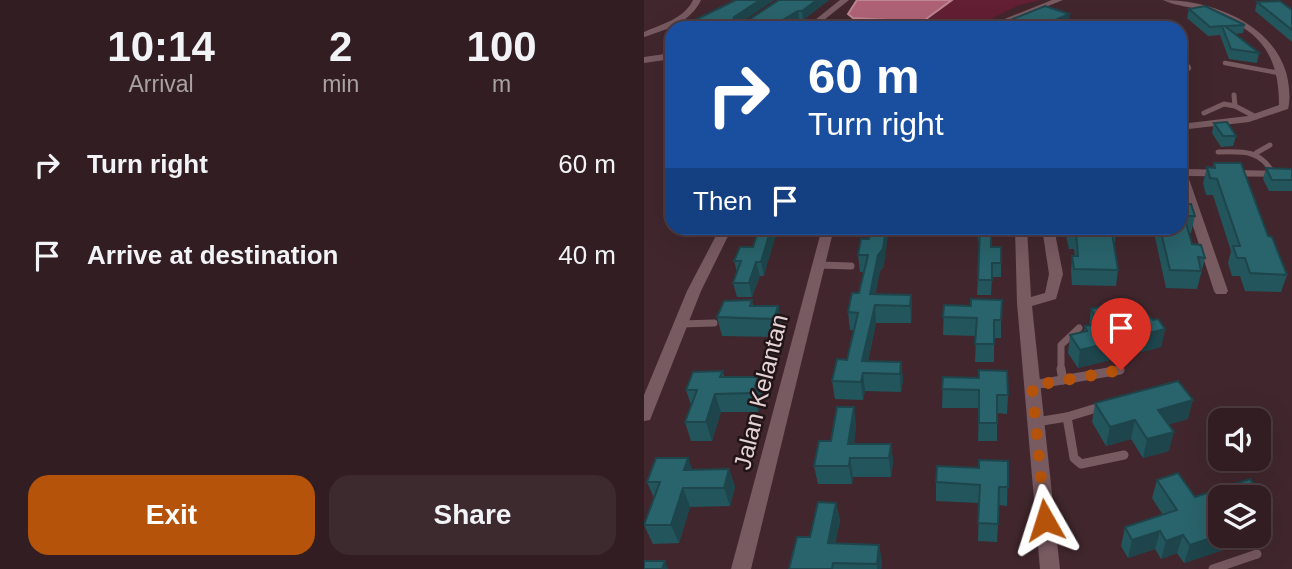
<!DOCTYPE html>
<html lang="en">
<head>
<meta charset="utf-8">
<style>
  :root { --surface:#311d22; --page:#3d2a2f; --text:#f1f3f6; --muted:#a8a2a5; --line:#4c3b40; --accent:#b45309 }
  body { margin:0; font-family:Arial,sans-serif; background:var(--page); color:var(--text); height:100vh; display:flex; flex-direction:column; font-size:26px; white-space:nowrap }
  * { box-sizing:border-box; margin:0 }
  p { font-size:23px; color:var(--muted) }
  .icon { flex:none; width:38px; height:38px; fill:none; stroke:currentColor; stroke-width:2; stroke-linecap:round; stroke-linejoin:round }
  .map { position:relative; flex:1; overflow:hidden }
  .details { display:flex; flex-direction:column; background:var(--surface); width:644px }
  .details>* { flex:none }
  .hud { position:absolute; left:21px; top:21px; width:522px; height:214px; border-radius:21px; box-shadow:0 7px 28px #0002,0 0 0 2px var(--line); background:#1a4fa0; color:#fff; overflow:hidden }
  .fabs { position:absolute; left:564px; top:408px; display:grid; gap:14px }
  .fabs a { display:grid; place-items:center; width:63px; height:63px; border-radius:14px; background:var(--surface); box-shadow:0 7px 28px #0002,0 0 0 2px var(--line); font-size:35px }
  .pin { position:absolute; display:grid; place-items:center; width:60px; height:60px; color:#fff; margin:-72px -30px; border-radius:50% 50% 50% 0; rotate:-45deg; box-shadow:0 0 7px #0007 }
  .pin .icon { rotate:45deg }
  .me { position:absolute; width:77px; margin:-38px; rotate:354deg; stroke-linejoin:round; filter:drop-shadow(0 0 5px #0008) }
  .turn { display:flex; align-items:center; gap:24px; height:147px; padding:0 28px; font-size:32px }
  .turn .icon { width:91px; height:91px; stroke-width:2.5 }
  .turn b { display:block; font-size:49px; line-height:60px }
  .then { display:flex; align-items:center; height:66px; padding:0 28px; background:#0003; gap:14px; font-size:26px }
  .eta { display:flex; justify-content:space-evenly; align-items:center; height:119px; text-align:center }
  .eta b { font-size:42px; font-weight:800; line-height:49px }
  .action { display:flex; gap:14px; margin-top:auto; padding:14px 28px }
  .action a { flex:1; height:80px; border-radius:21px; background:var(--accent); color:#fff; font-size:28px; font-weight:800; line-height:80px; text-align:center }
  .action a+a { background:var(--page); color:var(--text) }
  ul { padding:0; list-style:none }
  li { display:flex; align-items:center; gap:21px; height:91px; padding:0 28px }
  li div { flex:1 }
  li b { display:block; font-size:26px }
  li em { font-style:normal }
  main { display:flex; flex:1; min-height:0 }
  .map>svg:first-child { display:block }
</style>
</head>
<body>
<main>
<section class="details">
<div class="eta">
<div><b>10:14</b><p>Arrival</p></div>
<div><b>2</b><p>min</p></div>
<div><b>100</b><p>m</p></div>
</div>
<ul>
<li><svg class="icon" aria-label="right" viewBox="0 0 24 24"><path d="M7 20v-9h11M14 6l5 5-5 5"/></svg><div><b>Turn right</b></div><em>60 m</em></li>
<li><svg class="icon" aria-label="arrive" viewBox="0 0 24 24"><path d="M6 21V4h12l-3 4 3 4H6"/></svg><div><b>Arrive at destination</b></div><em>40 m</em></li>
</ul>
<div class="action"><a>Exit</a><a>Share</a></div>
</section>
<div class="map">
<svg width="648" height="569" viewBox="0 0 648 569">
  <rect width="100%" height="100%" fill="#41272d"/>
  <path fill="#631f34" d="M308,0H396L375,5L330,28H258C266,21 271,24 280,21C290,18 298,6 308,0Z"/>
  <polygon fill="#af6275" stroke="#bf8492" stroke-width="2" points="213,0 308,0 278,22 209,18 204,14"/>
  <g fill="none" stroke-linecap="round" stroke-linejoin="round">
    <g stroke="#785a61" stroke-width="4.5">
      <polyline points="536,63 542,63 545,68 536,78"/>
      <polyline points="581,63 640,74"/>
    </g>
    <g stroke="#785a61" stroke-width="5">
      <polyline points="590,95 591,106 612,117"/>
      <polyline points="560,113 580,104 591,106"/>
      <path d="M574,152C600,151 616,150 630,174"/>
      <polyline points="612,153 626,145"/>
    </g>
    <g stroke="#785a61" stroke-width="7">
      <polyline points="175,265 207,266"/>
      <polyline points="37,324 70,323"/>
      <polyline points="417,370 417,345 435,328"/>
    </g>
    <g stroke="#785a61" stroke-width="9">
      <polyline points="417,369 419,380"/>
      <polyline points="389,385 476,370"/>
      <polyline points="423,417 430,458 437,464 480,455"/>
      <polyline points="392,422 423,417 459,406"/>
      <polyline points="569,569 613,554"/>
    </g>
    <g fill="#785a61" fill-rule="evenodd">
      <path d="M49,0H57C47,22 22,30 0,37V32C18,24 40,19 49,0Z"/>
      <polygon points="196,0 205,0 170,28 161,28"/>
      <polygon points="408,0 419,0 349,28 338,28"/>
      <path d="M519,0C567,0 627,23 642,72C645,83 647,98 644,109L605,122L536,130V124L604,116L635,105C635,51 613,27 561,11C548,7 531,6 519,0Z"/>
      <polygon points="28,53 28,59 0,63 0,57"/>
      <polygon points="536,167 541,169 648,171 648,177 544,176 584,291 582,294 572,294 570,291 536,186"/>
      <polygon points="76,228 88,228 57,291 8,415 6,420 0,421 0,395 43,291"/>
      <polygon points="178,228 190,228 107,569 87,569"/>
      <polygon points="371,228 383,228 387,297 401,293 405,274 398,228 410,228 419,274 412,299 388,306 416,569 396,569 373,303"/>
    </g>
  </g>
  <g fill="#23555c">
    <polygon points="92,0 130,0 99,21 103,21 185,0 159,20 155,20 142,28 53,28 51,20"/>
    <polygon points="613,2 648,10 648,42 611,11"/>
    <polygon points="545,9 601,25 599,33 591,34 615,53 613,63 585,59 576,35 564,36 543,18"/>
    <polygon points="536,48 537,57 540,59 539,68 537,70 536,70"/>
    <polygon points="570,123 592,136 589,146 577,147 568,133"/>
    <polygon points="570,163 624,236 643,275 637,292 601,291 596,276 588,276 584,263 587,251 569,195 562,195 559,183 563,167 569,167"/>
    <polygon points="536,168 539,179 536,194"/>
    <polygon points="622,168 648,169 648,191 625,191 619,179"/>
    <polygon points="537,204 551,216 547,233 545,233 548,244 561,258 553,289 522,288 509,228 536,228"/>
    <polygon points="115,228 120,276 116,276 108,297 93,297 89,283 93,272 90,261 109,247"/>
    <polygon points="334,228 347,228 347,247 357,263 357,277 348,277 347,295 333,295 336,241 334,241"/>
    <polygon points="423,228 470,228 472,233 470,246 474,270 472,286 428,285 427,271 428,256 431,256 430,249 425,249 422,236"/>
    <polygon points="225,239 240,266 236,271 231,295 267,295 268,312 267,323 232,323 224,361 257,362 259,380 257,392 221,391 219,400 191,399 188,381 203,360 210,330 206,330 204,312 215,293 220,272 216,272 214,255"/>
    <polygon points="108,300 109,306 134,306 138,324 134,337 78,336 73,317"/>
    <polygon points="300,305 357,320 357,338 350,338 350,362 331,362 332,336 299,335"/>
    <polygon points="447,309 472,318 489,317 509,320 521,329 517,347 434,368 424,353 426,335 440,332 441,326 445,325"/>
    <polygon points="79,371 80,377 119,395 114,412 77,412 68,441 47,441 41,422 47,405 42,390"/>
    <polygon points="299,377 364,395 363,414 353,413 353,441 334,441 335,408 298,408"/>
    <polygon points="451,403 544,419 524,424 525,451 499,458 487,439 462,446 448,422"/>
    <polygon points="212,425 210,444 247,444 249,462 247,477 209,477 208,484 174,484 170,466 187,441"/>
    <polygon points="364,461 363,506 355,505 353,542 334,541 335,503 292,501 292,482 335,468"/>
    <polygon points="48,469 85,469 91,487 86,506 46,507 35,543 9,544 0,525 10,498 3,482"/>
    <polygon points="513,480 551,497 576,497 579,550 540,563 533,553 517,559 511,549 484,558 477,546 481,527 519,515 508,498"/>
    <polygon points="192,503 196,521 191,543 235,545 238,563 237,569 145,569 166,537"/>
  </g>
  <g fill="#1d454b">
    <polygon points="116,0 130,0 92,26 89,21 90,17"/>
    <polygon points="173,0 185,0 159,20 158,11"/>
    <polygon points="154,11 155,20 142,28 125,28"/>
    <polygon points="425,14 425,22 412,28 393,28"/>
    <polygon points="127,228 134,228 120,276 117,262"/>
    <polygon points="242,228 245,228 240,266 236,271 228,312 226,294 234,255"/>
    <polygon points="112,262 116,276 108,297 105,283"/>
    <polygon points="267,295 268,312 267,323 266,306"/>
    <polygon points="231,305 232,323 221,373 218,361"/>
    <polygon points="134,306 138,324 134,337 130,319"/>
    <polygon points="521,329 517,347 434,368 436,350"/>
    <polygon points="257,362 259,380 257,392 256,374"/>
    <polygon points="219,373 221,391 219,400 217,382"/>
    <polygon points="114,377 119,395 114,412 109,393"/>
    <polygon points="71,394 77,412 68,441 62,422"/>
    <polygon points="549,400 544,419 510,429 514,410"/>
    <polygon points="210,407 212,425 208,458 206,458 209,477 208,484 205,466 204,444"/>
    <polygon points="491,420 487,439 462,446 466,427"/>
    <polygon points="530,432 525,451 499,458 503,439"/>
    <polygon points="247,444 249,462 247,477 245,458"/>
    <polygon points="44,458 51,476 40,470"/>
    <polygon points="85,469 91,487 86,506 80,488"/>
    <polygon points="39,488 46,507 35,543 27,525"/>
    <polygon points="619,495 614,508 614,497"/>
    <polygon points="192,503 196,521 188,562 184,543"/>
    <polygon points="576,529 576,536 584,536 579,550 540,563 546,545"/>
    <polygon points="516,531 511,549 484,558 488,540"/>
    <polygon points="539,535 533,553 517,559 522,541"/>
    <polygon points="235,545 238,563 237,569 233,569 233,564"/>
    <polygon points="21,561 24,569 18,569"/>
  </g>
  <g fill="#29636b" stroke="#1d454b" stroke-width="2">
    <polygon points="92,0 116,0 90,17 89,21 103,21 135,0 173,0 158,11 154,11 125,28 102,28 51,20"/>
    <polygon points="636,1 648,10 648,30 613,2"/>
    <polygon points="401,6 425,14 393,28 356,28 364,25 359,23"/>
    <polygon points="561,6 601,25 581,26 615,53 587,49 578,26 566,27 545,9"/>
    <polygon points="583,122 592,136 579,136 570,123"/>
    <polygon points="570,163 597,163 624,236 628,237 643,275 606,273 601,258 593,258 589,246 596,246 573,179 566,178 563,167 571,168"/>
    <polygon points="536,168 539,179 536,179"/>
    <polygon points="622,168 648,169 648,180 628,180"/>
    <polygon points="536,197 537,204 547,204 551,216 540,216 548,244 557,245 561,258 554,257 557,271 526,270 516,228 536,228"/>
    <polygon points="115,228 127,228 117,262 112,262 105,283 89,283 97,261 90,261 96,247 109,247"/>
    <polygon points="227,228 242,228 239,249 234,255 226,294 267,295 266,306 231,305 218,361 257,362 256,374 219,373 217,382 188,381 193,359 203,360 214,313 204,312 208,293 215,293 224,255 214,255 217,239 225,239"/>
    <polygon points="336,228 347,228 347,247 357,247 357,263 348,263 348,280 334,280"/>
    <polygon points="425,228 470,228 472,233 468,233 474,270 430,269 428,256 434,256 432,233 426,234"/>
    <polygon points="327,299 358,300 357,320 350,320 350,344 331,344 333,318 299,317 300,305 327,306"/>
    <polygon points="108,300 106,306 134,306 130,319 73,317 80,301"/>
    <polygon points="463,305 472,318 486,314 489,317 502,313 509,320 514,319 521,329 436,350 426,335 443,331 441,326 455,323 447,309"/>
    <polygon points="335,370 363,371 364,395 353,395 353,423 335,423 335,390 298,389 299,377 335,378"/>
    <polygon points="79,371 76,377 114,377 109,393 71,394 62,422 41,422 53,390 42,390 49,372"/>
    <polygon points="534,381 549,400 514,410 530,432 503,439 491,420 466,427 451,403"/>
    <polygon points="193,407 210,407 204,444 247,444 245,458 206,458 205,466 170,466 175,441 187,441"/>
    <polygon points="12,458 44,458 40,470 85,469 80,488 39,488 27,525 0,525 16,482 3,482"/>
    <polygon points="335,460 364,461 364,487 355,487 354,524 334,523 336,485 292,482 293,466 335,468"/>
    <polygon points="534,473 551,497 606,479 619,495 614,497 576,497 576,535 546,545 539,535 522,541 516,531 488,540 481,527 533,510 513,480"/>
    <polygon points="174,502 192,503 184,543 235,545 233,564 189,563 188,569 145,569 153,537 166,537"/>
    <polygon points="0,561 21,561 18,569 0,569"/>
  </g>
  <g fill="none" stroke-linecap="round" stroke-linejoin="round">
    <polyline stroke="#b45309" stroke-width="12" stroke-dasharray="0 21.6" points="401,520 388,386 477,370"/>
  </g>
  <g text-anchor="middle" stroke-width="5" stroke-linejoin="round" paint-order="stroke">
    <g font-size="24" fill="#e4d2d5" stroke="#201417">
      <text transform="translate(117 392) rotate(-76)" y="8">Jalan Kelantan</text>
    </g>
  </g>
</svg>
<div class="fabs">
<a><svg class="icon" aria-label="sound" viewBox="0 0 24 24"><path d="M4 9h4l5-4v14l-5-4H4zM17 9q2 3 0 6"/></svg></a>
<a><svg class="icon" aria-label="layers" viewBox="0 0 24 24"><path d="M12 4l9 5-9 5-9-5zM3 14l9 5 9-5"/></svg></a>
</div>
<div class="pin" style="left:477px;top:370px;background:#d93025"><svg class="icon" aria-label="arrive" viewBox="0 0 24 24"><path d="M6 21V4h12l-3 4 3 4H6"/></svg></div>
<svg class="me" style="left:401px;top:520px" viewBox="-20 -20 40 40"><path d="M0-17L14 15 0 8-14 15z" fill="#b45309" stroke="#fff" stroke-width="4"/></svg>
<div class="hud">
<div class="turn"><svg class="icon" aria-label="right" viewBox="0 0 24 24"><path d="M7 20v-9h11M14 6l5 5-5 5"/></svg><div><b>60 m</b>Turn right</div></div>
<div class="then">Then<svg class="icon" aria-label="arrive" viewBox="0 0 24 24"><path d="M6 21V4h12l-3 4 3 4H6"/></svg></div>
</div>
</div>
</main>
</body>
</html>
